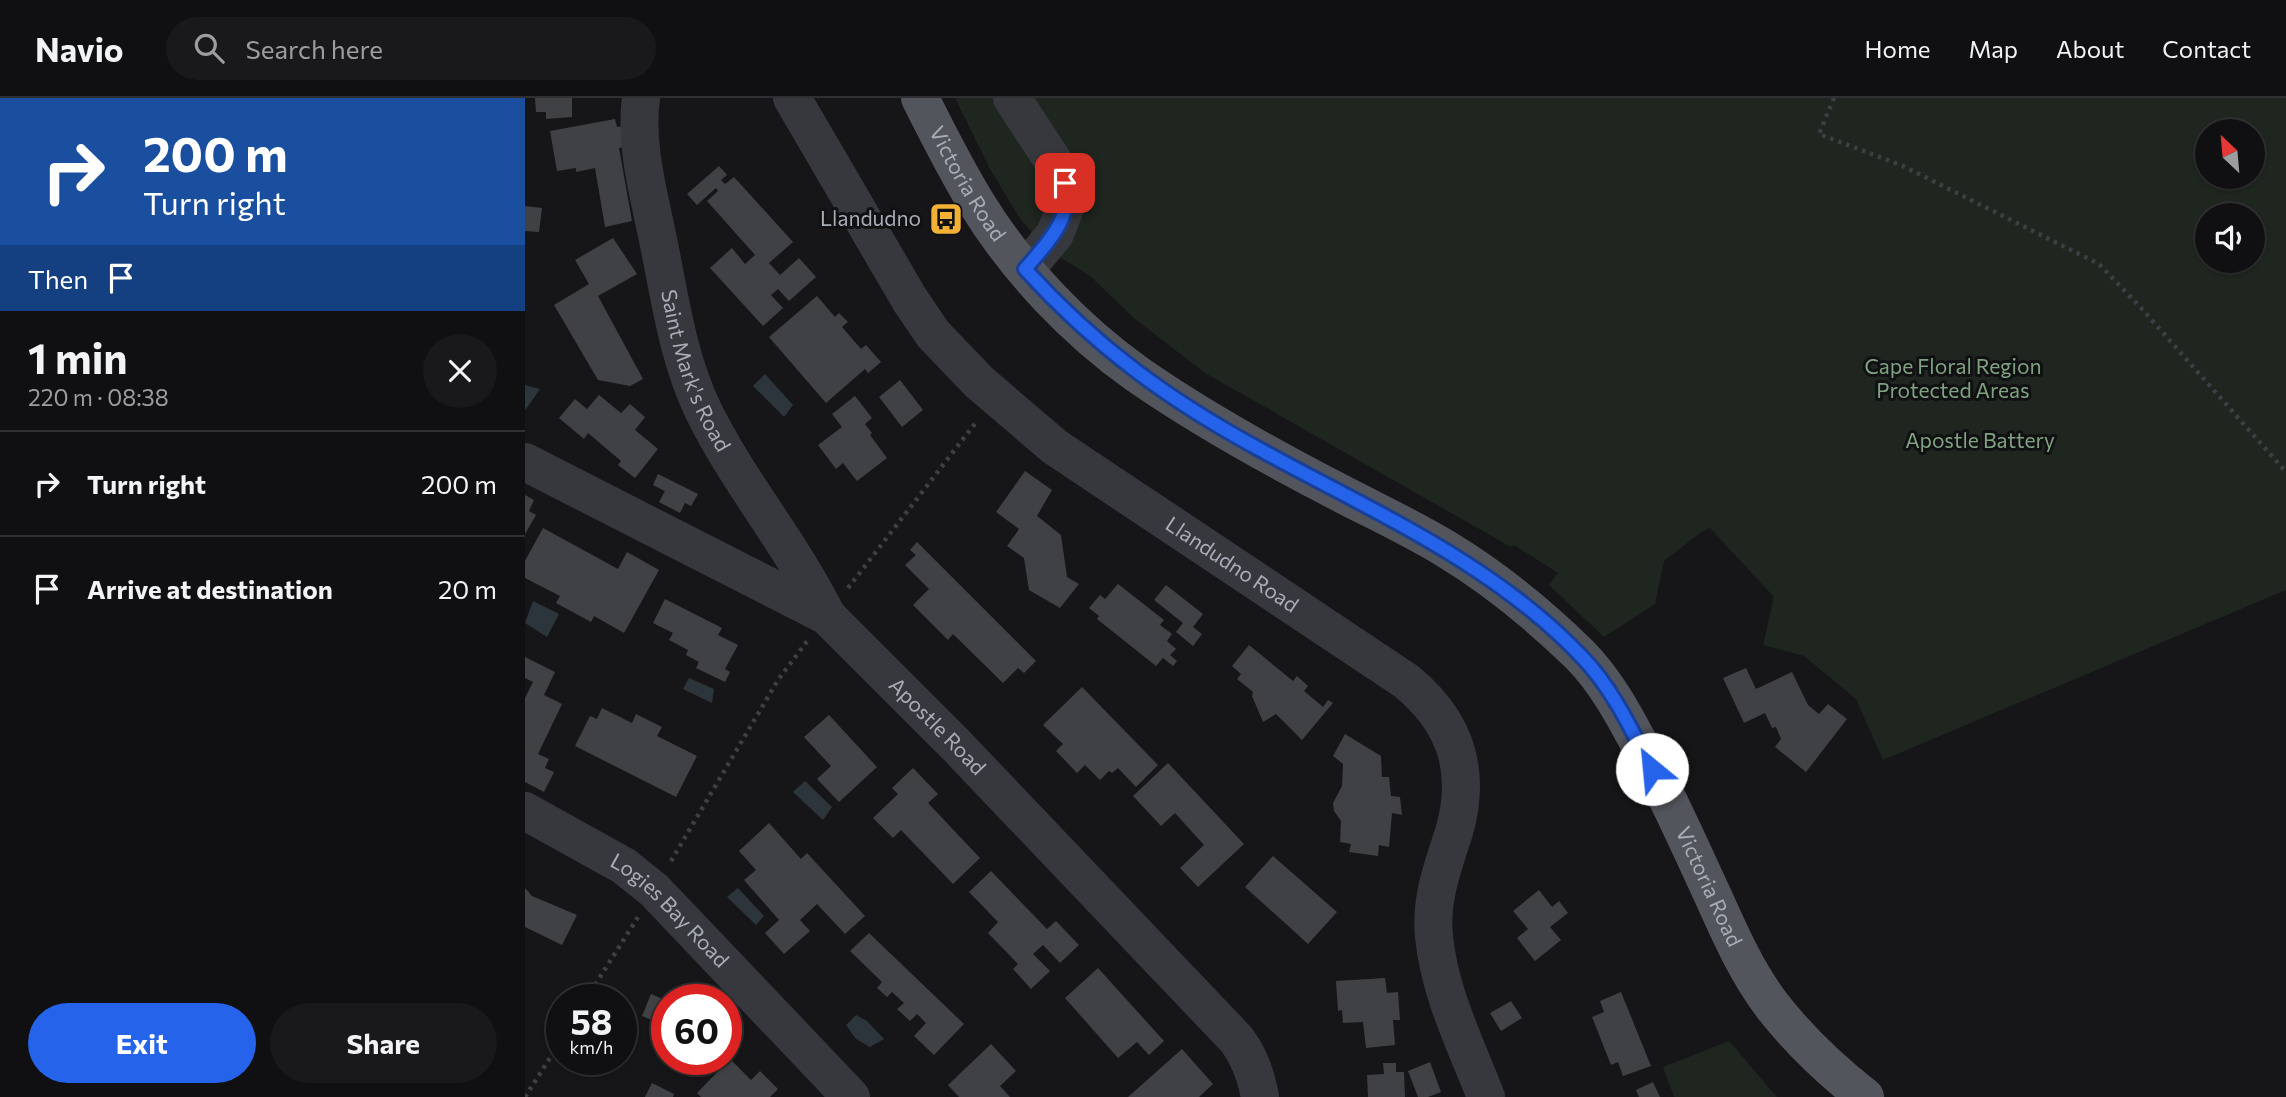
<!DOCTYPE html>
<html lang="en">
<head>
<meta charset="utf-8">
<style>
  :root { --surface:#101012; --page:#19191b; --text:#f1f3f6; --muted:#9c9d9f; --line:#303032; --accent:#2563eb }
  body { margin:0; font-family:Commissioner,sans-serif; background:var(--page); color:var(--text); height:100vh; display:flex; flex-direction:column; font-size:26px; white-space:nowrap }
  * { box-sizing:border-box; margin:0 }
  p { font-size:23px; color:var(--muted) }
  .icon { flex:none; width:38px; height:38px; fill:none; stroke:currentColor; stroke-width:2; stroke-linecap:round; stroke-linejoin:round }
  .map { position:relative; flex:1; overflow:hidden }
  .side { display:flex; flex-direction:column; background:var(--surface); width:525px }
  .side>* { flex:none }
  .hud { background:#1a4fa0; color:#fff; overflow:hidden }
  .needle { width:46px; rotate:334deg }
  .tools { position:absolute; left:1670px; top:21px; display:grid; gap:14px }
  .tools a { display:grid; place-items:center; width:70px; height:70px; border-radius:50%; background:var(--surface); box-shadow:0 2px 5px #0004,0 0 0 2px var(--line); font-size:35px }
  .speed { position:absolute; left:21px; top:886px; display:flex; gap:14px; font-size:35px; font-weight:700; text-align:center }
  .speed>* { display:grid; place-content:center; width:91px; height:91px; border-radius:50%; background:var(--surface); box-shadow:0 2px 5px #0004,0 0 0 2px var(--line); line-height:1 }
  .speed small { font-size:18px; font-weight:400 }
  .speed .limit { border:10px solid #d22; background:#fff; color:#111 }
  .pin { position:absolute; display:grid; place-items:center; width:60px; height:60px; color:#fff; margin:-30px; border-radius:14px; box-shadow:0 4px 10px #0006 }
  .me { position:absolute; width:77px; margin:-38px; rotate:332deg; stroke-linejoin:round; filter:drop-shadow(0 0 5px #0008) }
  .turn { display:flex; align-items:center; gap:24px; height:147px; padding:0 28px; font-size:32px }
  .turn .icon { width:91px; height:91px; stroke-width:2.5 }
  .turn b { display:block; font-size:49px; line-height:60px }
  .then { display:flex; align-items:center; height:66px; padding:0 28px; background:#0003; gap:14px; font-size:26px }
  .round { display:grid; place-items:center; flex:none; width:74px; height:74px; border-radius:37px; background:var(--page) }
  .summary { display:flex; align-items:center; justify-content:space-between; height:119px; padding:0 28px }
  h1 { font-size:42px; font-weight:700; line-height:52px }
  .primary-button { display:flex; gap:14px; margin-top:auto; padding:14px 28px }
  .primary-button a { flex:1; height:80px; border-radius:42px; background:var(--accent); color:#fff; font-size:28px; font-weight:700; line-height:80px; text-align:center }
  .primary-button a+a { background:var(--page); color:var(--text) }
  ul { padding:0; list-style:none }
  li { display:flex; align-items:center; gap:21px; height:105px; padding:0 28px; border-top:2px solid var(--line) }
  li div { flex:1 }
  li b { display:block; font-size:26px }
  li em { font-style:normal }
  header { display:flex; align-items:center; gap:42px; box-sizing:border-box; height:98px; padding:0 35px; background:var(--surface); border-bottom:2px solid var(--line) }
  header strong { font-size:33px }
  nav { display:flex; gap:38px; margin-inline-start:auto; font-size:24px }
  .search { width:490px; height:63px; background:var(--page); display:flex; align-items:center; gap:18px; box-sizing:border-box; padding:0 24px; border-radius:38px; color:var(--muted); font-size:26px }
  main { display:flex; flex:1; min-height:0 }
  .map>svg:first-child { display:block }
</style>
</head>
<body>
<header>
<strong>Navio</strong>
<div class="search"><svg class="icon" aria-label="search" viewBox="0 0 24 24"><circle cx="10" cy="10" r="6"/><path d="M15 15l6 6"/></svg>Search here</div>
<nav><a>Home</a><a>Map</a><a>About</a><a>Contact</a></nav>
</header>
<main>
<section class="side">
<div class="hud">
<div class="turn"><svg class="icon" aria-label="right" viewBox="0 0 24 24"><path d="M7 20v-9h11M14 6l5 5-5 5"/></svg><div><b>200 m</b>Turn right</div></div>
<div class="then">Then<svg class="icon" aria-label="arrive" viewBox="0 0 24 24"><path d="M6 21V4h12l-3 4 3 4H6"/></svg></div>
</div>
<div class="summary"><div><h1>1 min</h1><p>220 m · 08:38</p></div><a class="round"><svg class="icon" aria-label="close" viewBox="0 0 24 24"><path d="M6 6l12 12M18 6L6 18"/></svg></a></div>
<ul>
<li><svg class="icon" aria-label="right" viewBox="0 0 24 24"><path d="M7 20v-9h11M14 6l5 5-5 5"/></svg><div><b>Turn right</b></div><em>200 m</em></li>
<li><svg class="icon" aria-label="arrive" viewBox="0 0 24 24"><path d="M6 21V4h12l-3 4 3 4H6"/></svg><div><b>Arrive at destination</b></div><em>20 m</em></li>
</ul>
<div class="primary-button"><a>Exit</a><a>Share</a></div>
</section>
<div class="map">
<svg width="1761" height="999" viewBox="0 0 1761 999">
  <rect width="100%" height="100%" fill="#161618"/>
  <g fill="#1e261f" fill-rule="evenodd">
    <path d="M430,0H1761V492L1358,662L1331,601L1279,558L1238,547L1249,499L1185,430L1175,435L1139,463L1130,506L1079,539L1024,487L1033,475L989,447L986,449L680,275L609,220L565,178L520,150L494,119L465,71ZM1682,33H1727V79H1682ZM1682,117H1727V163H1682Z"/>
    <polygon points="1204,943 1252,999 1149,999 1138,969"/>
  </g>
  <g fill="#2c353c">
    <polygon points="240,276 268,307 259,319 228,288"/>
    <polygon points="0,287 15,291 1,311 0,311"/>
    <polygon points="8,503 34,516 22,539 0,525"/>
    <polygon points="164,580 189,591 187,605 158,591"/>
    <polygon points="280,683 307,709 298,722 268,694"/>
    <polygon points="213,790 239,818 231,827 202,799"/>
    <polygon points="331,917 342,923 359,941 345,949 331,941 321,927"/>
  </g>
  <g fill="#404145">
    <polygon points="10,0 47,0 47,19 21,21 21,14 11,14"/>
    <polygon points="90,21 92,29 99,28 103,49 94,50 107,123 80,129 70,70 51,74 51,70 32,73 25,33"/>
    <polygon points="194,68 202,77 196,82 200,86 209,79 268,144 244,165 255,177 274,160 291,179 264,203 253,191 246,197 258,210 238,228 185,170 207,150 220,166 230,157 182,103 193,93 191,90 172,107 162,96"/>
    <polygon points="0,108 17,110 14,134 0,133"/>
    <polygon points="88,140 112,176 73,198 118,281 105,288 73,282 29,207 64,186 50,162"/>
    <polygon points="292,198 310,219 314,215 323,224 317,229 336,251 341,247 356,264 343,275 340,271 301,305 244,239"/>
    <polygon points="375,282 398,312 377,329 354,299"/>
    <polygon points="74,297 96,315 105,306 120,319 110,332 133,351 110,380 93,367 96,363 63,335 59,341 34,320 50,301 62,311"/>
    <polygon points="330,298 347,320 340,326 347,335 345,337 362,360 332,383 318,365 311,371 293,347 317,329 307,316"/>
    <polygon points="500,373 527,392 512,418 536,437 542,479 554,486 535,510 504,492 499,460 482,448 494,431 471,414"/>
    <polygon points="133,376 173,396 166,408 160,405 155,415 134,404 140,393 128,387"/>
    <polygon points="0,397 9,402 4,413 11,417 0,436"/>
    <polygon points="18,430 93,471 102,454 134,472 99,535 69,518 66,524 31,505 35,498 0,480 0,463"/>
    <polygon points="392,444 511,563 499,575 493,570 478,585 428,536 423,542 388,507 404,491 380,467 391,457 385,452"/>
    <polygon points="593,486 639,522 635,527 647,536 642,543 651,551 645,557 652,563 648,568 638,560 631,568 572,521 574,518 564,510 575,497 580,501"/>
    <polygon points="641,487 678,516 668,529 677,536 668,548 651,534 658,525 629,502"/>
    <polygon points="140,501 197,530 193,537 213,547 200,571 205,574 200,584 171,570 174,564 161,557 163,552 144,542 148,535 128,525"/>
    <polygon points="724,547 768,583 772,578 783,588 779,593 798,609 803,602 808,605 777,642 751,616 738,624 727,598 728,594 712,581 716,576 707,568"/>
    <polygon points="0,559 30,574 19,597 37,606 13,656 24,661 20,670 29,674 19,694 0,684 0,600 8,584 0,580"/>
    <polygon points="1221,570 1231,591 1267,574 1283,607 1294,616 1303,606 1322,621 1281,674 1250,649 1256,641 1251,629 1247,630 1240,615 1219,625 1198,580"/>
    <polygon points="557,589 633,667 611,689 593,670 587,675 584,673 575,682 560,667 552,675 531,653 538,646 518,627"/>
    <polygon points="77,610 107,625 111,616 137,629 132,638 172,658 151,699 50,648 65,618 72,621"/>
    <polygon points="304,617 352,669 314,704 292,681 306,668 279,639"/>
    <polygon points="820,636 856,658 857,679 864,679 866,698 875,699 877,717 867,715 864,749 854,747 853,758 824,754 826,746 815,744 816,723 809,713 808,705 817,688 818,666 808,658"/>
    <polygon points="643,665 719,746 673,789 655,770 679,747 650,715 636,728 608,698"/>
    <polygon points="388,670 413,696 403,705 455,760 428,786 376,732 368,740 348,720 373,696 367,690"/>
    <polygon points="244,725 276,761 282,755 340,818 320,836 292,806 275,822 285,833 259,856 240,835 254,822 219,782 231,772 214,753"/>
    <polygon points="748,758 812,814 783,846 720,789"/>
    <polygon points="466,773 522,831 531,823 554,847 535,865 518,847 508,856 525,873 506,891 488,871 493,866 463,835 473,824 444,794"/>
    <polygon points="0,790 7,798 52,817 37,847 0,829"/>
    <polygon points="1014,792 1027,809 1034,803 1043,815 1025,829 1036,842 1010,863 992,840 1003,831 988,813"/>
    <polygon points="344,835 439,926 409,957 389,938 401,925 392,916 385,923 372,911 379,905 367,894 362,899 352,890 357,884 325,853"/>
    <polygon points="573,870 639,943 624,957 612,944 593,960 540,900"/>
    <polygon points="860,880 862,895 873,894 875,922 868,922 870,947 841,950 838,924 818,925 817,912 813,913 811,883"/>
    <polygon points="1096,894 1126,968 1098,978 1093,964 1086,967 1067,919 1079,914 1075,903"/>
    <polygon points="126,896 142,903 142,928 117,918"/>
    <polygon points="986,903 997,920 976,933 965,915"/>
    <polygon points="466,946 491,973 475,988 485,999 434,999 423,987"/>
    <polygon points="657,951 688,986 674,999 603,999"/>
    <polygon points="146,961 168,961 165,968"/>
    <polygon points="205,961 226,982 235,973 253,991 245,999 176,999 172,995"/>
    <polygon points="905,964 916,994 903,999 893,999 883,973"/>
    <polygon points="858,965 871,965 871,974 879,974 880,999 843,999 842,977 859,976"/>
    <polygon points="1128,984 1135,999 1114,999 1111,992"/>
    <polygon points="127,985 149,996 148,999 120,999"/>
  </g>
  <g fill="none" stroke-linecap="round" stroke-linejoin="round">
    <g stroke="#3d3f44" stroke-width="4.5" stroke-dasharray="3.5 5" stroke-linecap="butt">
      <polyline points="1309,0 1294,36 1378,68 1574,166 1617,211 1761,374"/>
      <polyline points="323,490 452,323"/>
      <polyline points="146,763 253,582 283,542"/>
      <polyline points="61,901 113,819"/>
      <polyline points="0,999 37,941"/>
    </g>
    <g stroke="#37383d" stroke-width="38">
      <path id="s1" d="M116,0C110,44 122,89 131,132C144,192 151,256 178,312C213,384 266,445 302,518"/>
      <path id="s2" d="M267,0L385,202L408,236L454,284L530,349L881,583C930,623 947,672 929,734C918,768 905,802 909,838C914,894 941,947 961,999"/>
      <polyline points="487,0 532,69 542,92 542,105 530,136 501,171"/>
      <path id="s3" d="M0,364L302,518L431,647L712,942C725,960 731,977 735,999"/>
      <path id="s4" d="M0,713L99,768L129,792L326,999"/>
    </g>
    <path stroke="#53555c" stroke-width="38" id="s5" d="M395,0C413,36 431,72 452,106C492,171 550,232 612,276C678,322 749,361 821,398C854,415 888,431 921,451C969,480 1014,517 1054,556C1086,588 1106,631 1127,670C1149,712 1168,755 1188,798C1205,836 1223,877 1249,910C1275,943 1307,973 1340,999"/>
  </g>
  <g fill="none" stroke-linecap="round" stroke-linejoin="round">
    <defs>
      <path id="route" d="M540,85C549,119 521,147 500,171C570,248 642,301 734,351C846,413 967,464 1057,559C1088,591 1107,633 1127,671"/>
    </defs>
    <use href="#route" stroke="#184099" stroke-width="18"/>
    <use href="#route" stroke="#2563eb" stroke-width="12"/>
  </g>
  <defs>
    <symbol id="bus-square" viewBox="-11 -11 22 22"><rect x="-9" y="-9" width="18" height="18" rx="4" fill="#f2b134" stroke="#111113"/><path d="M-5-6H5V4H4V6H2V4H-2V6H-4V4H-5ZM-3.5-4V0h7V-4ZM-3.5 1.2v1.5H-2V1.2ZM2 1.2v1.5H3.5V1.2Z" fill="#111"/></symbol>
  </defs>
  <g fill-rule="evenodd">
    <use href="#bus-square" x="402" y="102" width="38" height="38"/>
  </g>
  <g text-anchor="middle" stroke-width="6" stroke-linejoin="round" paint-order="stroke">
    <g font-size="21" fill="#a8adb8" stroke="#111113">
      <text dy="7" stroke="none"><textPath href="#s5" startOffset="98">Victoria Road</textPath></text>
      <text dy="7" stroke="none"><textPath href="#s1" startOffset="280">Saint Mark's Road</textPath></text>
      <text dy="7" stroke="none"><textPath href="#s2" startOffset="654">Llandudno Road</textPath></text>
      <text dy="7" stroke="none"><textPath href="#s3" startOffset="495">Apostle Road</textPath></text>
      <text dy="7" stroke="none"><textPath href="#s5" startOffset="1148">Victoria Road</textPath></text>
      <text dy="7" stroke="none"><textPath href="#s4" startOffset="177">Logies Bay Road</textPath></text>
    </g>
    <g font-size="21" fill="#a8adb8" stroke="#111113" text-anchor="end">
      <text x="396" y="128">Llandudno</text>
    </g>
    <g font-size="21" fill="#7fa381" stroke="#111113">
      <text x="1428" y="276">Cape Floral Region<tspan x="1428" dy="24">Protected Areas</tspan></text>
      <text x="1455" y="350">Apostle Battery</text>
    </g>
  </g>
</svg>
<div class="tools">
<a><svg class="needle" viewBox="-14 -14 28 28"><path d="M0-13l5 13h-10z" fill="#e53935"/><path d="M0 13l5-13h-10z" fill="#9c9d9f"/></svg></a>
<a><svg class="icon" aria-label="sound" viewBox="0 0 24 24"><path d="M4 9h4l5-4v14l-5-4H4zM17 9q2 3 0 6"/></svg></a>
</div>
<div class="speed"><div>58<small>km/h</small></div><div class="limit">60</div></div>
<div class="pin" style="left:540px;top:85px;background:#d93025"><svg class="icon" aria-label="arrive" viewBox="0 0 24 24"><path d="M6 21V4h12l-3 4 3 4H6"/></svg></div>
<svg class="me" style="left:1127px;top:671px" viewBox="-20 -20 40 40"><circle r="19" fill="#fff"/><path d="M0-13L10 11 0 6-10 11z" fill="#2563eb"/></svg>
</div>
</main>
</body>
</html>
